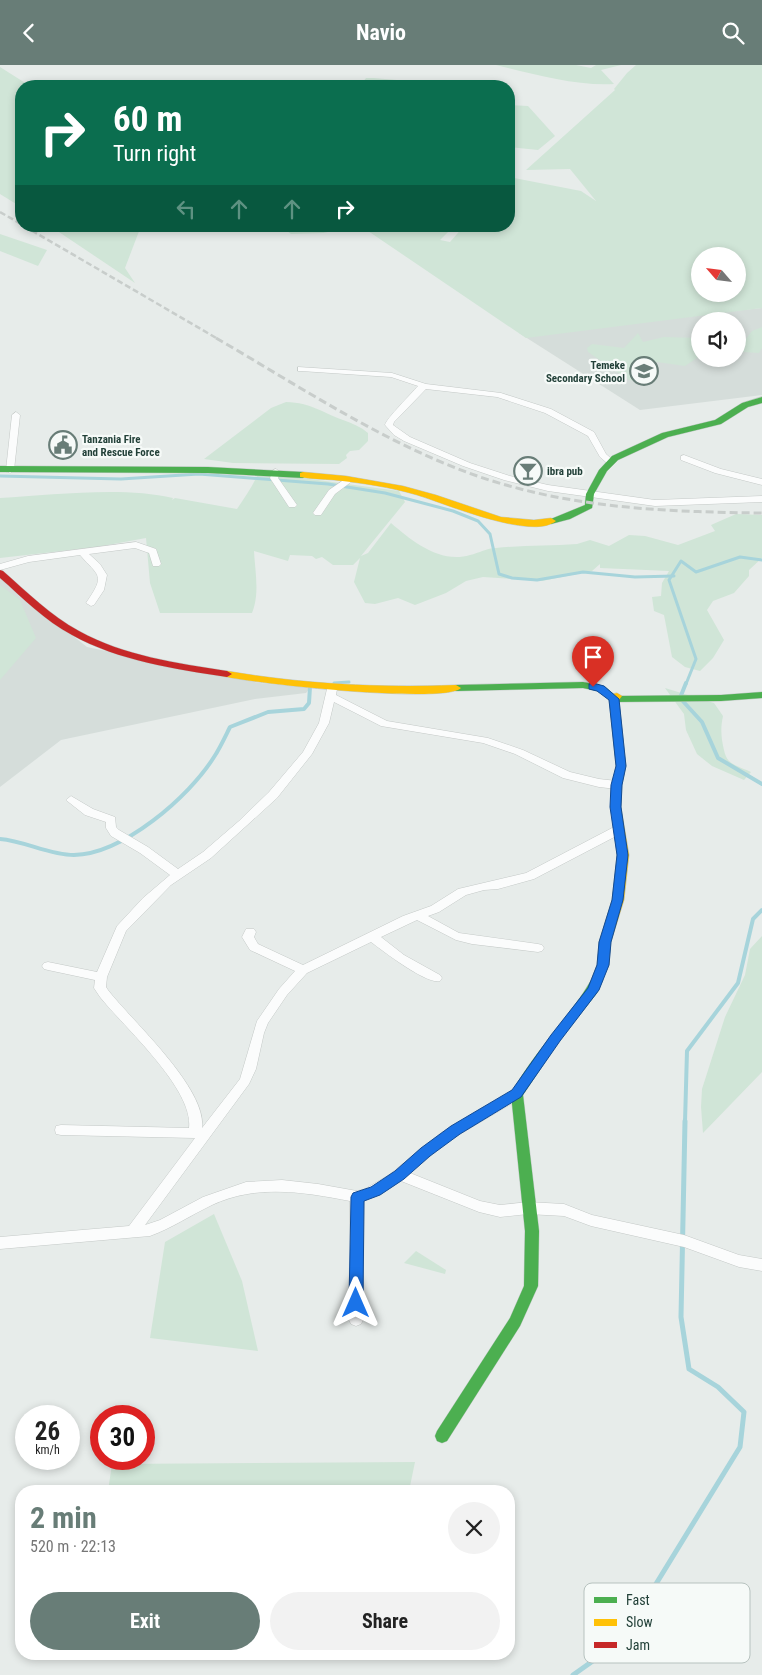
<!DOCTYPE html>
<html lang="en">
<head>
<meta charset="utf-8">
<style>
  :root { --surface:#fff; --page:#f2f2f2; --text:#222; --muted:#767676; --accent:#687d77 }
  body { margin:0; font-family:"Roboto Condensed",sans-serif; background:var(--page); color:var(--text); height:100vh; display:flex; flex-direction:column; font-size:19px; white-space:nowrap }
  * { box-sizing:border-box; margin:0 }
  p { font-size:16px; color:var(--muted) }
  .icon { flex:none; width:28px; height:28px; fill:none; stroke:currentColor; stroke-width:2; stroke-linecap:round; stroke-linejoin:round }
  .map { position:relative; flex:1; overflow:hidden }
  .panel { position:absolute; left:15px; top:1420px; width:500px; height:175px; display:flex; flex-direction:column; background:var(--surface); border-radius:20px; box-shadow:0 2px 8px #0003 }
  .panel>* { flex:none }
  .banner { position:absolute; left:15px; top:15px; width:500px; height:152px; border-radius:20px; box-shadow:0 2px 8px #0003; background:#0b6e4f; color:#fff; overflow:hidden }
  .needle { width:32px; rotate:298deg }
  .controls { position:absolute; left:691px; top:182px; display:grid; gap:10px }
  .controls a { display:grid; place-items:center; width:55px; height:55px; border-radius:50%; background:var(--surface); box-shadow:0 2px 8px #0003; font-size:25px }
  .speed { position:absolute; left:15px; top:1340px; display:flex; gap:10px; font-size:25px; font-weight:700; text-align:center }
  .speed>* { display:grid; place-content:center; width:65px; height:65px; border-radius:50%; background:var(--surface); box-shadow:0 2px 8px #0003; line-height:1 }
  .speed small { font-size:12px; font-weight:400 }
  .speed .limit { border:8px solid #d22; background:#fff; color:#111 }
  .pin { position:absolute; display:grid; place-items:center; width:42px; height:42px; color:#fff; margin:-51px -21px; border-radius:50% 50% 50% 0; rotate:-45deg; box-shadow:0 0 5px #0007 }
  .pin .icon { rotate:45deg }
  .me { position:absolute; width:55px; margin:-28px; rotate:0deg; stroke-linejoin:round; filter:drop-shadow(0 0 4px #0008) }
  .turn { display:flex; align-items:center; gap:18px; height:105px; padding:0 15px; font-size:22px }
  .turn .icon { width:65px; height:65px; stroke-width:2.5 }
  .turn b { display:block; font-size:35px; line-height:42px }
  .lanes { display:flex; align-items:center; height:48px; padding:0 15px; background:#0003; justify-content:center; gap:25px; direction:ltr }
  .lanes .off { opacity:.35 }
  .round { display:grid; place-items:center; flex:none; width:52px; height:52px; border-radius:26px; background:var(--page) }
  .headline { display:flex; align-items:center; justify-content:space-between; height:85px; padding:0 15px }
  h1 { font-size:30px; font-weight:700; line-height:38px; color:var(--accent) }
  .button { display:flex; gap:10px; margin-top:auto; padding:10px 15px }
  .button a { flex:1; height:58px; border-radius:30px; background:var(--accent); color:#fff; font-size:20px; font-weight:700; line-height:58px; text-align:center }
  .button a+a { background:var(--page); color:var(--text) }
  header { display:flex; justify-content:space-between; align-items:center; height:65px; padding:0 15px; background:var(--accent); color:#fff; font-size:22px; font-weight:700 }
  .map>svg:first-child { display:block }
</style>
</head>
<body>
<header><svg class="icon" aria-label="back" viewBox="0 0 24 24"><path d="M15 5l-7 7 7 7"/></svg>Navio<svg class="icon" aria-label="search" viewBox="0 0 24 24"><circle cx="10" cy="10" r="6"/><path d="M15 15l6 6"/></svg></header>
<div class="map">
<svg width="762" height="1610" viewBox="0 0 762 1610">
  <rect width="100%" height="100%" fill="#e7ecea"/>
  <g fill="#d5ddda" fill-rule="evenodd">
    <path d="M762,243V330L640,345L519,268ZM700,256H738V294H700Z"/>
    <polygon points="0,513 87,582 259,618 310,623 306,628 255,634 61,675 0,722"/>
  </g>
  <g fill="#d0e5d7" fill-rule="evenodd">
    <path d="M496,0H576L591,3L596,0H621L601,5L614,19C575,21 534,9 496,0Z"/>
    <path d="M636,0H762V243L526,273L368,166L356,167L343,164L323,168L291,169L287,166L267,161H454L440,175L450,177L464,161H509V112L581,126L596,136L570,104L526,105L615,25L614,24L627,8ZM700,191H738V229H700Z"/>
    <polygon points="0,2 30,21 21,21 21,142 0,129"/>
    <polygon points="366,13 374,13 441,19 440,21 360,21"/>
    <polygon points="509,40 528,41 555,71 538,85 509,82"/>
    <polygon points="50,161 141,161 125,203 135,218"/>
    <polygon points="0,169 47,185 38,201 0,186"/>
    <polygon points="762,262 762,283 759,288 744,287 739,283 752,266"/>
    <polygon points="638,268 643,277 664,272 700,273 700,291 685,301 657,297 640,307 639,316 629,315 588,287 587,283 592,279 624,283"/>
    <path d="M286,337C312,338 321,347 343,355C352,358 361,362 368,368V376L359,385L350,386L346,390L347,393L339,399L233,398L204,394L271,343Z"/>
    <path d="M258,409L288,411L399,426L405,437L361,491L368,488L391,458C412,476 440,499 470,490C479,488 487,483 496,483C523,480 550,481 577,479L590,475L609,481L629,470L645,471L678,480L715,466L711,460L736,449L762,450V493L749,505V511L734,528L713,536L707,545L724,575L713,593L700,606L685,602L672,592L664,550L654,546L652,532L661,531L662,518L669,506L600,503V499L592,506L542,516L483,512L466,516L446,528L415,540L398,533L375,539L365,538L354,517L360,493L353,500H333L322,492L316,494L312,491L290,490L288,496L254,486C255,506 260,529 252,548H160L150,518L146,473L97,482L0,493V433C52,430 123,421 173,433L172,435L175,433L237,444C245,432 252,422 258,409Z"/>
    <polygon points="0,520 20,535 36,573 0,615"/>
    <path d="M665,623L714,638L723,651C721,661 721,665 722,675C726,699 728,697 751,707L744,715L712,701L697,689L686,665L684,649Z"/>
    <polygon points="762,871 762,1007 703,1068 701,1042 702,1024 725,952 745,910 750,884"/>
    <polygon points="214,1149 242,1216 258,1286 150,1273 165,1177"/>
    <polygon points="416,1186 446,1205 445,1209 404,1198"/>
    <polygon points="415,1397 409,1426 108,1426 112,1399"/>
  </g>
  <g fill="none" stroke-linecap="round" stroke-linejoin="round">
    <g stroke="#a7d4db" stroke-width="3">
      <polyline points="0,411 121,414 199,409 328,419 385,428 453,446 478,456 490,469 499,509 512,513 537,515 583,507 635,512 674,511"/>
      <polyline points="334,618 349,617"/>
      <polyline points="686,619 696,594 669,515 681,496 696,507 740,492 762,495"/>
    </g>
    <g stroke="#a7d4db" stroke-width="4">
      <polyline points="686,618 680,633 702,657 718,693 762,719"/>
      <path d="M0,774C25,776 49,790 74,790C123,789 189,732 214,692C220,683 225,672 230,662L268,647L304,644L309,638L310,622"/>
      <polyline points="685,1057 687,986 738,918 753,854 762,845"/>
    </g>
    <polyline stroke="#a7d4db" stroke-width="5" points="573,1610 621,1576 740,1382 744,1347 718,1322 689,1304 681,1252 685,1056"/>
    <defs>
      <g id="street">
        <path d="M298,302L392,308L426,319L501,328L551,344L594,367L606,389L614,396L613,398H607L600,392L588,371L545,348L497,332L426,324L394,357L393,360L410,372L470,398L510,411L548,420L655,435L762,431V437L655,441L548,426L504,415L463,401L404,376L394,370L385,360C386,354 412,328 418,321L391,312L301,306H298Z"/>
        <polygon points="16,347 20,350 14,405 10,408 6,405 12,350"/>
        <polygon points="684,390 721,404 762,414 762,420 715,408 681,395 681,391"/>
        <polygon points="276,404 280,407 278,413 297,440 295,442 289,442 270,413 273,405"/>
        <polygon points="348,412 352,415 351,417 335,429 321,450 315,450 313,448 329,425"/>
        <path d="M136,477L156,484L161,499L159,501H153L149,488L135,483L89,489L100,499L107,510L104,525L94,540L91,541L86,538C106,509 99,512 80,490L29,497L0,505V499L28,491Z"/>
        <path d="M332,621L337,624L336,630L387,656L488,673L523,685L570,707L599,714L617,716L622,720L617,724L599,722L563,713L515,689L483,678L381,661L334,637L329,658L312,689L277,733L211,793L171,820L126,866L107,912L106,922L108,925C132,956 207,1023 202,1063L240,1014L257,956L279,924L295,906L250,885L242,872L246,864H254L256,867L254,872L258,879L303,900L403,851L431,841L458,824L526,808L614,762L618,761L624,765L622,768L534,814L498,824L484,825L466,830L439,847L428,851L459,868L538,879L542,880L544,883L542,886L538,887L472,879L456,875L417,855L381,872L404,890L440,910L442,913L440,916C427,920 383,886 371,877L307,908L287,930L268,958L264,968L256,1004L249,1019L145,1160L160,1155L203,1132L246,1117L282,1115L318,1119L357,1126L365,1124L389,1110L441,1068L480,1044L517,1024L521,1025L523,1029L521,1033L450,1075L410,1108L480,1136L500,1140L528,1137L564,1139L592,1150L684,1170L739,1190L762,1194V1206L739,1202L684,1182L591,1161L564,1151L528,1149L500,1152L479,1147L401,1116L381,1129L364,1136L363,1255L361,1259L356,1261L351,1259L349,1255L350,1136C303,1127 257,1119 212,1140C191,1150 172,1163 150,1171L0,1184V1172L129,1161L195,1073L61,1070L56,1069L55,1065L56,1061L61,1060L189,1063C194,1024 123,961 100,932L94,923L95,915L48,905L44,904L42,901L44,898L48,897L97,907L117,861L143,833L170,810L140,788L111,771L106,763V757L85,750L66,735L71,731L93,744L115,752L116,762L119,765L148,782L178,804L203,787L239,756L269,727L303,687L319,658L327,624Z"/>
      </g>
      <g id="fast">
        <polygon points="762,332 762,338 748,342 721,359 668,372 618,395 607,406 594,429 592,443 570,454 551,459 546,456 585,440 586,429 599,405 612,391 662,368 715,355 742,338"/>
        <polygon points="0,401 208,402 303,407 307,410 303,413 208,408 0,407"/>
        <polygon points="583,617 604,621 616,631 721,630 762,627 762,633 721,636 614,637 597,626 583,623 456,626 451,623 456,620"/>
        <path d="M597,911L601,912L603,915L597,928L559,976L523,1030L539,1166L538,1221L520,1261L447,1376L442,1378L437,1376L435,1371L437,1366L510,1253L524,1221L525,1166L511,1029C533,987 570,953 593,912Z"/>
      </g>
      <g id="slow">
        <path d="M303,407L346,411L403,421L436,430L501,452L534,455L551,453L556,456C532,476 444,438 417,430C390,422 362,418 334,415C323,414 311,414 300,412V408Z"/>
        <path d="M227,606C303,619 379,623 456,620L461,623C446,639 253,619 223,611L222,609Z"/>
        <polygon points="617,628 622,631 619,635 626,701 622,720 621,742 629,790 624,835 611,877 609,900 601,918 593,918 591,915 597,900 599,877 612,835 617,790 611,742 612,720 616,701 609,634 613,629"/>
      </g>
      <path id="jam" d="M0,505L3,506C27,527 51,551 79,566C124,591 177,598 227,606L232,609L227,612C175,604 119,596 72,570C45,556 23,533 0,513Z"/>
    </defs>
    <use href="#street" stroke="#c4c9c7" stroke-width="1"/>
    <use href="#fast" stroke="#c2cac7" stroke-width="1"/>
    <use href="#slow" stroke="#c2cac7" stroke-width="1"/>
    <use href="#jam" stroke="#c2cac7" stroke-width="1"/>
    <use href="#street" fill="#fbfcfc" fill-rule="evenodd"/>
    <use href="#fast" fill="#4caf50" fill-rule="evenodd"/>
    <use href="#slow" fill="#ffc107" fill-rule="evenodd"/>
    <use href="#jam" fill="#c62828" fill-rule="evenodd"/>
    <g stroke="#c8cdcb" stroke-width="2.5" stroke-dasharray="6 3" stroke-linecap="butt">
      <polyline points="0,147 21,159"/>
      <polyline points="24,161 218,274"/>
    </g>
    <path stroke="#c8cdcb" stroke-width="3" stroke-dasharray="8 4" stroke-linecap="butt" d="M216,273C306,325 405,392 506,420C589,444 676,447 762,448"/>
  </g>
  <polygon fill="#1a73e8" stroke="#114b97" points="593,618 604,621 619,634 626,701 622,720 621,742 628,790 623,835 611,877 609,900 599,925 560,976 521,1032 460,1069 430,1091 404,1114 380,1130 364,1136 363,1238 361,1242 356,1244 351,1242 349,1238 351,1132 353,1128 371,1122 395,1106 421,1083 451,1061 512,1025 551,970 588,923 597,900 599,877 612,835 617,790 610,742 611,720 616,701 609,635 597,626 589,624 589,619"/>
  <defs>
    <symbol id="school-ring" viewBox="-11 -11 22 22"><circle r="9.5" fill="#f6faf8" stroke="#687d77" stroke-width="1.5"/><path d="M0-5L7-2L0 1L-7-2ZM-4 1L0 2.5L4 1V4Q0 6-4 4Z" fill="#687d77"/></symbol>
    <symbol id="civic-ring" viewBox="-11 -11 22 22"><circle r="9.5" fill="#f6faf8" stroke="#687d77" stroke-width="1.5"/><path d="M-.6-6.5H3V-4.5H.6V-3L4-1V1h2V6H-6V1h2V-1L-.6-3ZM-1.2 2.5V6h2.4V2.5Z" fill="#687d77"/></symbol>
    <symbol id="bar-ring" viewBox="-11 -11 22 22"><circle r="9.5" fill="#f6faf8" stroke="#687d77" stroke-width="1.5"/><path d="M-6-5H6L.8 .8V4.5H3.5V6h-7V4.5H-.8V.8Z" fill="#687d77"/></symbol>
  </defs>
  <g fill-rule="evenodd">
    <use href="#school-ring" x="628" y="290" width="32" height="32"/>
    <use href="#civic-ring" x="47" y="364" width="32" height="32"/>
    <use href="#bar-ring" x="512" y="390" width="32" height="32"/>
  </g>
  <g text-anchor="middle" stroke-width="4.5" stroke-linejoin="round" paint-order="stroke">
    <g font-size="11" font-weight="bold" fill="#234139" stroke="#f6faf8" text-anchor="start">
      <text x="625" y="304" text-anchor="end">Temeke<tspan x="625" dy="13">Secondary School</tspan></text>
      <text x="82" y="378">Tanzania Fire<tspan x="82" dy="13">and Rescue Force</tspan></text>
      <text x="547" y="410">ibra pub</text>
    </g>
  </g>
  <rect x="584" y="1518" width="166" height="80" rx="8" fill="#f6faf8" stroke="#b7c2bf" stroke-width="1"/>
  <rect x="594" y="1532" width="23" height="6" fill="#4caf50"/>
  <rect x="594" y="1554" width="23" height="7" fill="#ffc107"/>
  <rect x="594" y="1577" width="23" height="6" fill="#c62828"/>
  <g font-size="14" fill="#234139">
    <text x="626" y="1540">Fast</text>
    <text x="626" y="1562">Slow</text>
    <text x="626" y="1585">Jam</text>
  </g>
</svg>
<div class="controls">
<a><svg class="needle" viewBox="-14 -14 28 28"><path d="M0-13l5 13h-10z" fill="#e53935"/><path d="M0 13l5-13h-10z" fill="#767676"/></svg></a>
<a><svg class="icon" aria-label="sound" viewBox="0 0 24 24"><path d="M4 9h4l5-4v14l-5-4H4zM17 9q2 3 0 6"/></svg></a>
</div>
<div class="speed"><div>26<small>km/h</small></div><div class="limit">30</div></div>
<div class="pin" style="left:593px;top:622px;background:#d93025"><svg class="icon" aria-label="arrive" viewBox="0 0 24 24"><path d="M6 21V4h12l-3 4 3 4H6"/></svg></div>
<svg class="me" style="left:356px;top:1238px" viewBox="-20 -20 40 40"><path d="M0-17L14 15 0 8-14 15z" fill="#1a73e8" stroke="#fff" stroke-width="4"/></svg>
<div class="banner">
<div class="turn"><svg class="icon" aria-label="right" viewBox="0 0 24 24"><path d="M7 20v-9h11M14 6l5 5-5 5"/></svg><div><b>60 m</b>Turn right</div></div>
<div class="lanes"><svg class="icon off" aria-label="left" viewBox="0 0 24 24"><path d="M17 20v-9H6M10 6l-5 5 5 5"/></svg><svg class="icon off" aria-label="ahead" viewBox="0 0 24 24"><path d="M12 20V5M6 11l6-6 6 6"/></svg><svg class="icon off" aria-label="ahead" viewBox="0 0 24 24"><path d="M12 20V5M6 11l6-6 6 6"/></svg><svg class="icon" aria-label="right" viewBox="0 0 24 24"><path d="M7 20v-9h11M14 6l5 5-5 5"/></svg></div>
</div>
<section class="panel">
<div class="headline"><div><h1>2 min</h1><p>520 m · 22:13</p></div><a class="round"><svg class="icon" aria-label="close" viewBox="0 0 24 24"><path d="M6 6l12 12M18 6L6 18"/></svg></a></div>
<div class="button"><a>Exit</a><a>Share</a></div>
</section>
</div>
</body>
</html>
